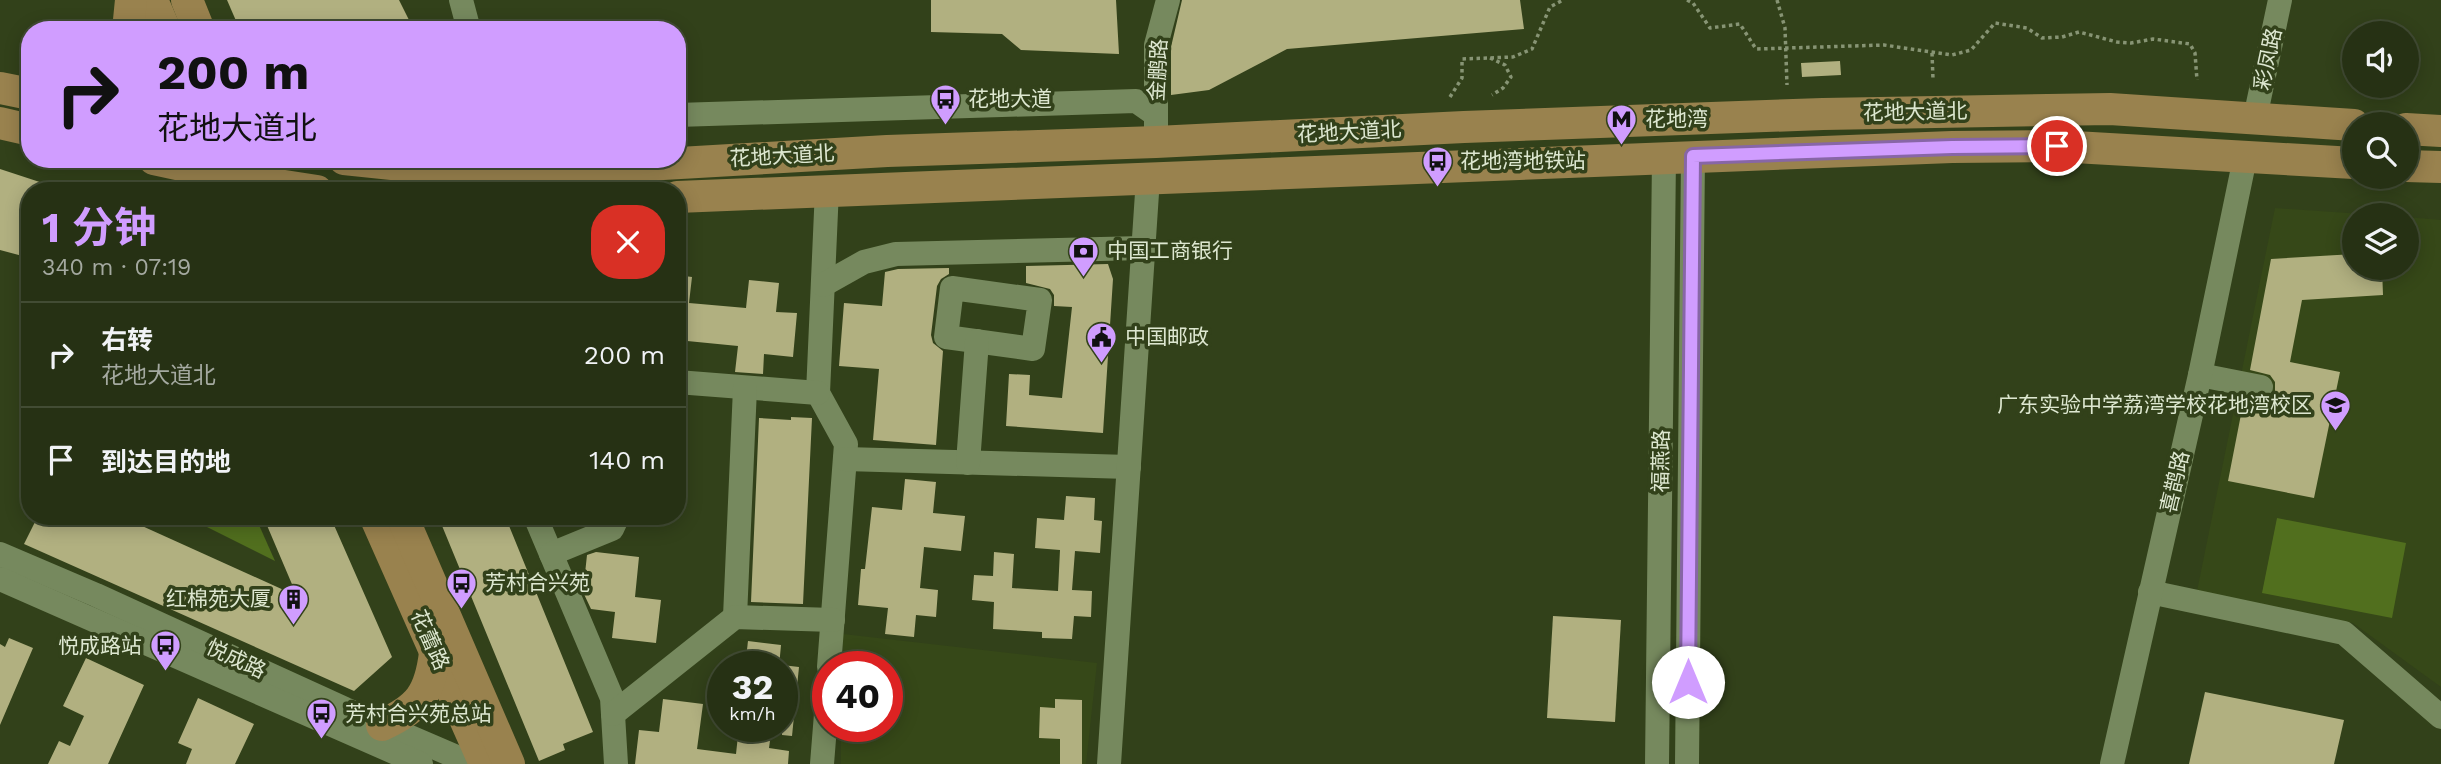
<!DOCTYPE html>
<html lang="zh">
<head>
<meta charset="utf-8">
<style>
  :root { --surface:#263114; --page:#323d22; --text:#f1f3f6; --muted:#a4a9a0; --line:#424c34; --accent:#d09dff }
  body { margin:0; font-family:"Work Sans","Noto Sans SC",sans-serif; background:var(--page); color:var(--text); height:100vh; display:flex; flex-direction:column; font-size:26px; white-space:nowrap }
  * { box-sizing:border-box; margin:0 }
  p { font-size:23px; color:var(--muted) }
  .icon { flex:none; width:38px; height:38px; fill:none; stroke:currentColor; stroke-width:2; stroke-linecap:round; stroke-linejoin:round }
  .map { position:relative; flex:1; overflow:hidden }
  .sheet { position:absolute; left:21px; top:182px; width:665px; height:343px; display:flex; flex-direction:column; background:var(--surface); border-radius:28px; box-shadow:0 4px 18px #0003,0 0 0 2px var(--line) }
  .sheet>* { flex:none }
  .hud { position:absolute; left:21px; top:21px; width:665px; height:147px; border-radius:28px; box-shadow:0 4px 18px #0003,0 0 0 2px var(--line); background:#d09dff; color:#111; overflow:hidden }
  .buttons { position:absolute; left:2342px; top:21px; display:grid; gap:14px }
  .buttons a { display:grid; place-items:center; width:77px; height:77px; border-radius:50%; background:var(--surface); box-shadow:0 4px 18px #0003,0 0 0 2px var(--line); font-size:35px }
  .speed { position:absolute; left:707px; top:651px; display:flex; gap:14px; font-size:35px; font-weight:700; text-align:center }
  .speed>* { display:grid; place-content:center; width:91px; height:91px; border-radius:50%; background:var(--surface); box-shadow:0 4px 18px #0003,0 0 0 2px var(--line); line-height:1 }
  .speed small { font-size:18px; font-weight:400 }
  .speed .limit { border:10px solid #d22; background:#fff; color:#111 }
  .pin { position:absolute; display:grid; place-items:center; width:60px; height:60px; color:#fff; margin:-30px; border:4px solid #fff; border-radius:50%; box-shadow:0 2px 7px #0007 }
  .me { position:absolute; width:77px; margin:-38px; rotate:0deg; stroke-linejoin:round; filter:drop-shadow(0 0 5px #0008) }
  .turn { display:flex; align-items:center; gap:24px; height:147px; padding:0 21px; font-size:32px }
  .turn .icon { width:91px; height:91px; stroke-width:2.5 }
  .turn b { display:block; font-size:49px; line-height:60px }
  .round { display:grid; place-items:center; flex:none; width:74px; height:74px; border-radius:28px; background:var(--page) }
  .headline { display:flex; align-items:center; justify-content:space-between; height:119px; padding:0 21px }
  h1 { font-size:42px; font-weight:700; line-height:52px; color:var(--accent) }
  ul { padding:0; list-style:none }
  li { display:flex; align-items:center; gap:21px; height:105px; padding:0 21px; border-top:2px solid var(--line) }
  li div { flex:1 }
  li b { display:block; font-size:26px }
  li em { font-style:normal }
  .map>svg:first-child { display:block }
</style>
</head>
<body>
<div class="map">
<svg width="2441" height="764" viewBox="0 0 2441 764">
  <rect width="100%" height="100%" fill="#32411a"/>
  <g fill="#364818">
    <polygon points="2275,208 2377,215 2354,215 2354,268 2406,268 2406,217 2441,220 2441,687 2353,623 2196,596"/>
    <polygon points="843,634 1097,663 1086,764 841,764 841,726 887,726 887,667 843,667"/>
  </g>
  <g fill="#516f1e">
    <polygon points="185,516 255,516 275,561"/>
    <polygon points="2277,518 2406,543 2392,618 2262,593"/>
  </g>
  <g fill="#b1b080">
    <polygon points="227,0 399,0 414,30 240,30"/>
    <polygon points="931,0 1116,0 1119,54 1021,50 1002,34 931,32"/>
    <polygon points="1182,0 1520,0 1524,29 1287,49 1209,90 1171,95 1171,47"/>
    <polygon points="1840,61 1841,75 1802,77 1801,63"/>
    <polygon points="0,169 58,188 58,191 30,191 30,258 0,250"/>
    <polygon points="2354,254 2354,268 2382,268 2383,295 2302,300 2290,362 2340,372 2314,498 2228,481 2244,399 2265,401 2272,397 2275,391 2275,382 2270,375 2250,370 2271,259"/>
    <polygon points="1108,264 1113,279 1103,433 1006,426 1009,374 1030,375 1029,395 1062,398 1072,307 1054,306 1054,295 1050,289 1026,283 1026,266"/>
    <polygon points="949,268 949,274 941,279 937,286 931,335 933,343 943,351 936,445 873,440 879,369 839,366 844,303 882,306 885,272 898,269"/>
    <polygon points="677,275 692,277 689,303 746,308 749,280 779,283 776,312 797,313 793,357 764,354 763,374 735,372 738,346 677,340"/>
    <polygon points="791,417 812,418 803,604 751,602 759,418 791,420"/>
    <polygon points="905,479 936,482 933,513 965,516 961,551 924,547 920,588 938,590 936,617 916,615 914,637 885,634 888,608 858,605 861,569 865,569 872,507 902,510"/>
    <polygon points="1066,496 1095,498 1094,520 1102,521 1100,553 1075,551 1072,590 1092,591 1091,617 1074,616 1072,639 1042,638 1042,632 993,629 994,602 972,600 974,575 993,576 994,552 1014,554 1012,588 1058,591 1060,550 1035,548 1037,518 1064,520"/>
    <polygon points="38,516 120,516 297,596 263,516 330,516 392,657 354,691 24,544"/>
    <polygon points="438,516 505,516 593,732 563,744 565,750 539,761"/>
    <polygon points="596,552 639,557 635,597 661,600 656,643 612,638 615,612 591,609 583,592 587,555"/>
    <polygon points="1553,616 1621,620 1615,722 1547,718"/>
    <polygon points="9,638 33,648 0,725 0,644 5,647"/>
    <polygon points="748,641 781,645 779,667 745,667"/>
    <polygon points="86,658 144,685 108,764 48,764 59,741 70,746 84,716 63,706"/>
    <polygon points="782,665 799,667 792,736 782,735"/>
    <polygon points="2205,692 2344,720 2334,764 2189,764"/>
    <polygon points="198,698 254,724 235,764 186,764 192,749 178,743"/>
    <polygon points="663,699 703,704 697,749 736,754 739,726 772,726 769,748 789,751 788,764 635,764 639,730 659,732"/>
    <polygon points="1055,699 1082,700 1082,764 1060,764 1060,739 1039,738 1040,707 1055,708"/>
  </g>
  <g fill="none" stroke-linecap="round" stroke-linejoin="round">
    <g stroke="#879474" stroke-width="3.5" stroke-dasharray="3.5 3.5" stroke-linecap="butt">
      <polyline points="1687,0 1693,3 1710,28 1740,24 1756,49 1884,45 1952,55 1971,50 1995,23 2027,28 2042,38 2062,37 2079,32 2117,42 2131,43 2153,39 2190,44 2195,53 2197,80"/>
      <polyline points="1777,0 1785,28 1787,85"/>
      <polyline points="1932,53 1933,79"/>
      <polyline points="1490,58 1505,65 1511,77 1503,88 1492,95"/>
      <polyline points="1450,97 1462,78 1462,59 1513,57 1532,49 1550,7 1563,0"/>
    </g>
    <g stroke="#76895e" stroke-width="24">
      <polyline points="461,0 469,30"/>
      <polyline points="677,115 1136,101 1156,115"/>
      <polyline points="2255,118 2280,0"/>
      <polyline points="1156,127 1156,45 1168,0"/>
      <polyline points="827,189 818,393 846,444 829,667"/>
      <polyline points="823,285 864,262 896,254 1143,248"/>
      <polygon points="952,288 1040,300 1033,349 946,337"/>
      <polyline points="2200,375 2261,387"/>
      <polyline points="677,382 818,393"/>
      <polyline points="845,459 1129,467"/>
      <polyline points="968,463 977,341"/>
      <polyline points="535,516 612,698 616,764"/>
      <polyline points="0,554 96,595 345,709 473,764"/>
      <polyline points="551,554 612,529 618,516"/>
      <polyline points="0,579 421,764"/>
      <polyline points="2150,592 2344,633 2441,717"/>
      <polyline points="735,617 745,388"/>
      <polyline points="613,714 735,617 833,620"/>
      <polyline points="822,764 828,689"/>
      <polyline points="1109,764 1148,178"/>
      <polyline points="1657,764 1664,157"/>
      <polyline points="1687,764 1693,156"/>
      <polyline points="2112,764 2200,375 2245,158"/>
    </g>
    <g stroke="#99824e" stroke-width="32">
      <polyline points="152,0 165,30"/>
      <polyline points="187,0 199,30"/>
      <polyline points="128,30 131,0"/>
      <polyline points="0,88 30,94"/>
      <polyline points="0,123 30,130"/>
      <polyline points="2406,129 2441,131"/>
      <polyline points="154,159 265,183 317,191"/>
      <polyline points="344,159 392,164 492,167 628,166 887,151 1156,142 1464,127 1823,114 2110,109 2354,125"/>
      <polyline points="2406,166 2441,167"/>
      <polyline points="677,197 1952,147 2057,146 2354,163"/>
      <polyline points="375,516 485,764"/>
      <polyline points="402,516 509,764"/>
      <path d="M382,725C419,708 430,694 435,653"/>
    </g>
  </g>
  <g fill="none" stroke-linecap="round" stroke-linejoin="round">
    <defs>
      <polyline id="route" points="1688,682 1693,156 1952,147 2057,146"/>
    </defs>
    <use href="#route" stroke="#8766a6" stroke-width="18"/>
    <use href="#route" stroke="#d09dff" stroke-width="12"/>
  </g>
  <defs>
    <symbol id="bus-pin" viewBox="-11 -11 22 30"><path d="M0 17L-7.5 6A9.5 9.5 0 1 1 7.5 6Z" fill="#d09dff" stroke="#32411a"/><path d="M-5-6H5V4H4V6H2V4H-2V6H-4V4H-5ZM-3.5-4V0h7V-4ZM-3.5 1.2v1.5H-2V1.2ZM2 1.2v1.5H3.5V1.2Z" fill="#111"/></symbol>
    <symbol id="metro-pin" viewBox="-11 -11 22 30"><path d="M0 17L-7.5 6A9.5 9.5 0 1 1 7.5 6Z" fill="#d09dff" stroke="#32411a"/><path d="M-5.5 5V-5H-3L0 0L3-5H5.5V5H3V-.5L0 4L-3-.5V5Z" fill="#111"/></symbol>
    <symbol id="bank-pin" viewBox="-11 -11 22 30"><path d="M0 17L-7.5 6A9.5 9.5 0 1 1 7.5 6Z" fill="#d09dff" stroke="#32411a"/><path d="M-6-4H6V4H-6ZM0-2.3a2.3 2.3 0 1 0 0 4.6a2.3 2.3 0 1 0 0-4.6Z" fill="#111"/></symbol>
    <symbol id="civic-pin" viewBox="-11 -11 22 30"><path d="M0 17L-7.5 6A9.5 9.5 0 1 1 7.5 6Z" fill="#d09dff" stroke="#32411a"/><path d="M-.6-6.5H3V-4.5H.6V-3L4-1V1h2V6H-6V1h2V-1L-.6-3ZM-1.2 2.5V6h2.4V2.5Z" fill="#111"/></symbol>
    <symbol id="school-pin" viewBox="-11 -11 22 30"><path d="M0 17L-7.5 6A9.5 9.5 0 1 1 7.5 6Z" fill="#d09dff" stroke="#32411a"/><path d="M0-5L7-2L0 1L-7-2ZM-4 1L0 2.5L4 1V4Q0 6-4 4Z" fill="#111"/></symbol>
    <symbol id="building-pin" viewBox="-11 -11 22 30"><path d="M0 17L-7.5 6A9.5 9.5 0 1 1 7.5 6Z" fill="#d09dff" stroke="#32411a"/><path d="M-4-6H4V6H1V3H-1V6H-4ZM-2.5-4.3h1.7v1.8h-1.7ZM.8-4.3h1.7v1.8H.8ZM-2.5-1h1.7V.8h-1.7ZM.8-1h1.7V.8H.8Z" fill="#111"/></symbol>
  </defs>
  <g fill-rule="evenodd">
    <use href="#bus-pin" x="928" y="82" width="35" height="47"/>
    <use href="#metro-pin" x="1604" y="102" width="35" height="47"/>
    <use href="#bus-pin" x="1420" y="144" width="35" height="47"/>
    <use href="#bank-pin" x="1066" y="234" width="35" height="47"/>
    <use href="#civic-pin" x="1084" y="320" width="35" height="47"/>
    <use href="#school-pin" x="2318" y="388" width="35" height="47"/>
    <use href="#bus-pin" x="444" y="566" width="35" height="47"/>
    <use href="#building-pin" x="276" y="582" width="35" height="47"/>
    <use href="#bus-pin" x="148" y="628" width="35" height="47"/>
    <use href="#bus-pin" x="304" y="696" width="35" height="47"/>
  </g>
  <g text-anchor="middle" stroke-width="7" stroke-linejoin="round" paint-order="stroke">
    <g font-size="21" fill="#dde7d0" stroke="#32411a">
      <text transform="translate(2268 59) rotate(-78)" y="7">彩凤路</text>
      <text transform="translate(1158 70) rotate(-87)" y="7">金鹏路</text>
      <text transform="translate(1915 112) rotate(-1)" y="7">花地大道北</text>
      <text transform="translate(1349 132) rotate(-3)" y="7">花地大道北</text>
      <text transform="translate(782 156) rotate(-3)" y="7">花地大道北</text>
      <text transform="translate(1661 461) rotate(-89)" y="7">福燕路</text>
      <text transform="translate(2175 482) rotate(-77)" y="7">喜鹊路</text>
      <text transform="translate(430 640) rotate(66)" y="7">花蕾路</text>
      <text transform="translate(236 659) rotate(25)" y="7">悦成路</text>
    </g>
    <g font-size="21" fill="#dde7d0" stroke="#32411a" text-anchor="start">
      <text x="968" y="106">花地大道</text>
      <text x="1645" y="126">花地湾</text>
      <text x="1460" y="168">花地湾地铁站</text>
      <text x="1107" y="258">中国工商银行</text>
      <text x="1125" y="344">中国邮政</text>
      <text x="2312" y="412" text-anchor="end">广东实验中学荔湾学校花地湾校区</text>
      <text x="485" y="590">芳村合兴苑</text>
      <text x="271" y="606" text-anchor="end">红棉苑大厦</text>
      <text x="142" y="653" text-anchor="end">悦成路站</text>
      <text x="345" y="721">芳村合兴苑总站</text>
    </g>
  </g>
</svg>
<div class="buttons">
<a><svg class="icon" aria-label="sound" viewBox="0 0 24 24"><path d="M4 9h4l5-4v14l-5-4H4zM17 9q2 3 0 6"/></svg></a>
<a><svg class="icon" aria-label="search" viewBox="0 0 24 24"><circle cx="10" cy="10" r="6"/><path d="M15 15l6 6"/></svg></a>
<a><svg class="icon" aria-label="layers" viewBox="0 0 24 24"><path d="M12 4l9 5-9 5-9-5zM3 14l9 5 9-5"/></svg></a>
</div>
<div class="speed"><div>32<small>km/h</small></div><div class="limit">40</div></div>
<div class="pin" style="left:2057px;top:146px;background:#d93025"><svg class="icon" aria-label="arrive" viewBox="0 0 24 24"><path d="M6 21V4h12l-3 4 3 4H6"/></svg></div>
<svg class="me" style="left:1688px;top:682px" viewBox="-20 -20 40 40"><circle r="19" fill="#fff"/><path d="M0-13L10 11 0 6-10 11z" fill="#d09dff"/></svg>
<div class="hud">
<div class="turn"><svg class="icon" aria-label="right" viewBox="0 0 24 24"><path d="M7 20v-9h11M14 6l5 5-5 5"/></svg><div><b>200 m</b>花地大道北</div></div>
</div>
<section class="sheet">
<div class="headline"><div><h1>1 分钟</h1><p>340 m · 07:19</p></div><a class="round" style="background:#d93025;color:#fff"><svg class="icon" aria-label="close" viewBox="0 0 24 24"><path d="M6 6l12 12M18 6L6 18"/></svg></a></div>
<ul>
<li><svg class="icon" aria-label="right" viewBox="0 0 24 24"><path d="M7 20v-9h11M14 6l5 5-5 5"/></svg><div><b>右转</b><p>花地大道北</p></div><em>200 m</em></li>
<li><svg class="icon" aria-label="arrive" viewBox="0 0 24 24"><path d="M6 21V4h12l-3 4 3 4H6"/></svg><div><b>到达目的地</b></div><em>140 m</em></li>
</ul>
</section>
</div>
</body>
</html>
